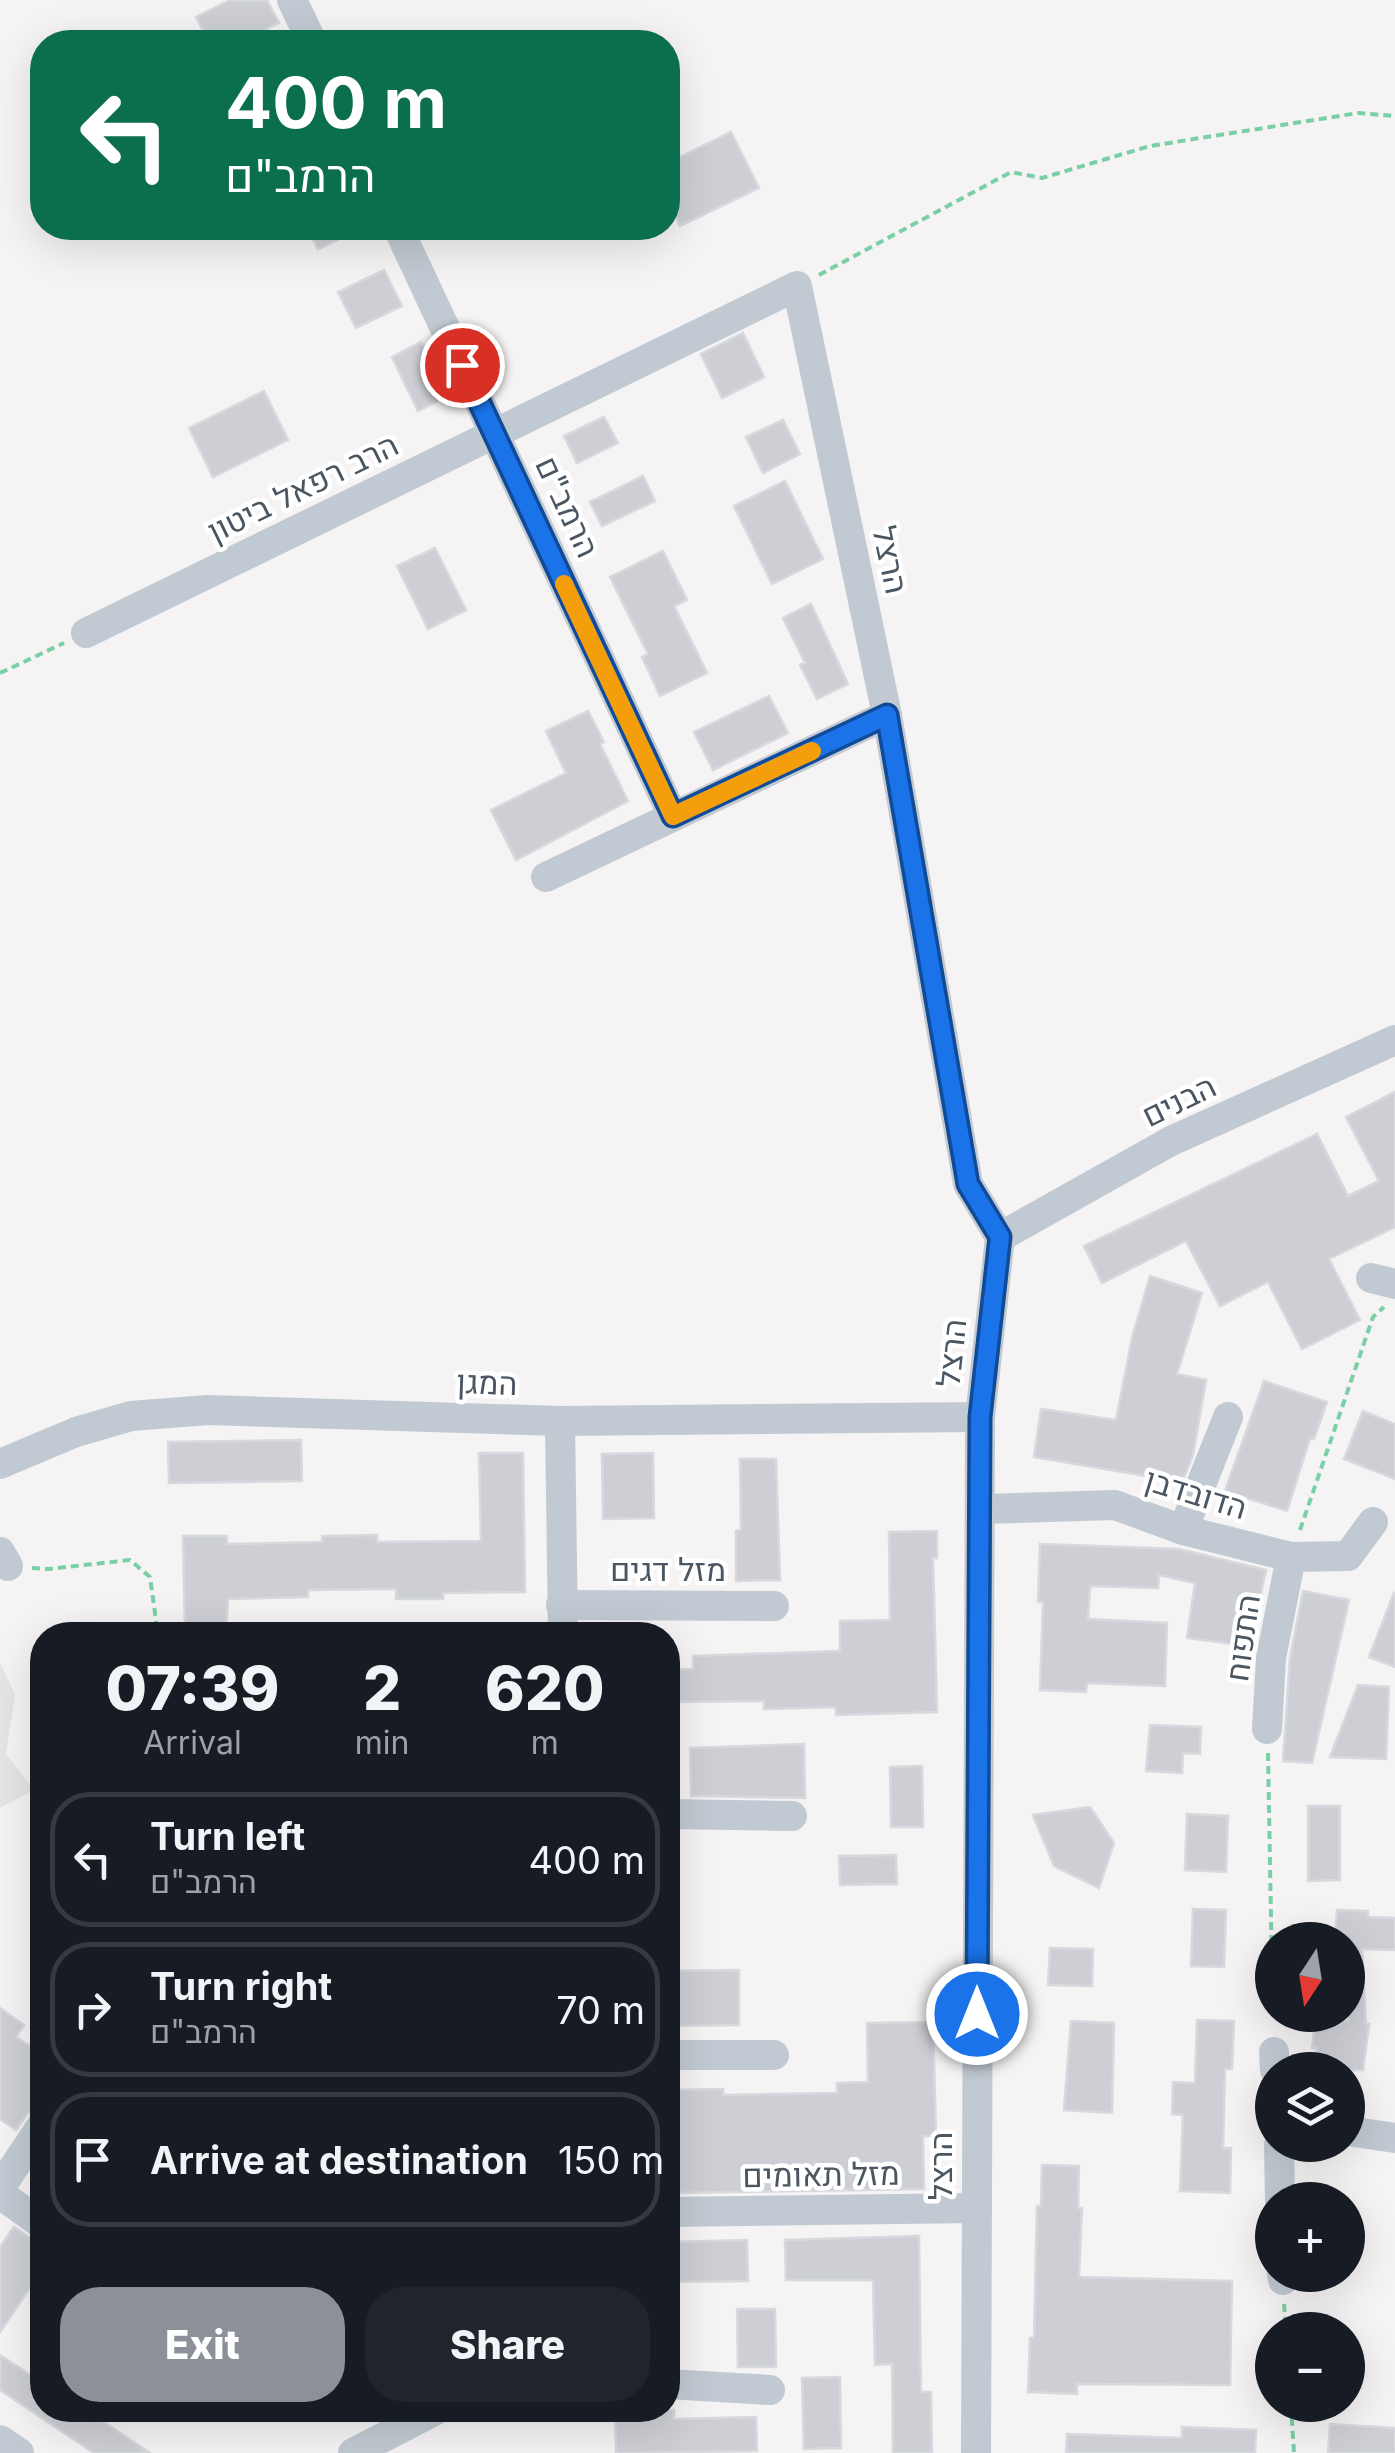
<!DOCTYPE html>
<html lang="en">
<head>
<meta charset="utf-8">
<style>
  :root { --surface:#171b24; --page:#20242c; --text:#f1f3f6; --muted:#9ea1a6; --line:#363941; --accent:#8c9099 }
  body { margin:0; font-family:Inter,Heebo,sans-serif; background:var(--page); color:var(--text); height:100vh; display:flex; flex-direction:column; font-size:38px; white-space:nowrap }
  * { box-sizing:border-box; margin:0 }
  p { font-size:32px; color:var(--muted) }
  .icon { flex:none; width:55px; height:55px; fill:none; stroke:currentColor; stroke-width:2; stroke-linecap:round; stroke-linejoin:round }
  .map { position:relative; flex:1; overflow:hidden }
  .sheet { position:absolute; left:30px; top:1622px; width:650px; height:800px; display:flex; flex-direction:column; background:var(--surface); border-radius:40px; box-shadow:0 10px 40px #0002 }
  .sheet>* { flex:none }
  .hud { position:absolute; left:30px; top:30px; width:650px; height:210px; border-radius:40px; box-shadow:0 10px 40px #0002; background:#0b6e4f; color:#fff; overflow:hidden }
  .needle { width:65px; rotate:192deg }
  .buttons { position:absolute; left:1255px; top:1922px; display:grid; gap:20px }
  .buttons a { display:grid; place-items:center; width:110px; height:110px; border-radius:50%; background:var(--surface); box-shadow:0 10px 40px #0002; font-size:50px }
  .pin { position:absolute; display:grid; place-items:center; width:85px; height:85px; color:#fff; margin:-42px; border:5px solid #fff; border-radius:50%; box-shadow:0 2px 10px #0007 }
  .me { position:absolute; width:110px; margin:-55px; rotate:0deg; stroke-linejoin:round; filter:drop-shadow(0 0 8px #0008) }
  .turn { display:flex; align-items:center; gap:35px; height:210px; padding:0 30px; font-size:45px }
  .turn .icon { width:130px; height:130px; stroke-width:2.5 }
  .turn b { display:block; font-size:70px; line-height:85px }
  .eta { display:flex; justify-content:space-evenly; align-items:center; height:170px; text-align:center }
  .eta b { font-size:60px; font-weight:800; line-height:70px }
  .cta { display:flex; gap:20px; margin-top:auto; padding:20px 30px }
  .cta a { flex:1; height:115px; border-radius:40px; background:var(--accent); color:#fff; font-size:40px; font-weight:800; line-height:115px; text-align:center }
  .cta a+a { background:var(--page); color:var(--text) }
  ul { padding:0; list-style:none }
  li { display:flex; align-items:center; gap:30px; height:135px; margin:0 20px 15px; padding:0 10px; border:5px solid var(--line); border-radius:40px }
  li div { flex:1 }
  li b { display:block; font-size:38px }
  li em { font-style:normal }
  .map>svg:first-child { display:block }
</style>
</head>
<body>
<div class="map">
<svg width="1395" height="2453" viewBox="0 0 1395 2453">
  <rect width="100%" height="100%" fill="#f5f3f3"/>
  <polygon fill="#e6e4e5" points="0,1663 15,1694 6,1754 34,1790 0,1808"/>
  <g fill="#cdcfd5" stroke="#d7d9de" stroke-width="2.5">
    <polygon points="230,0 267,0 279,23 239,42 209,42 196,17"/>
    <polygon points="731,132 759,188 680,226 668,201 668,163"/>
    <polygon points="307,228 363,228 318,249"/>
    <polygon points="384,270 402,306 356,328 338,292"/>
    <polygon points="743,333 764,377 722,398 701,354"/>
    <polygon points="421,342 448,396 418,411 392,357"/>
    <polygon points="264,391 288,440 213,477 189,428"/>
    <polygon points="604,417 618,443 577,463 564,436"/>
    <polygon points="783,420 800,454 763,473 746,437"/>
    <polygon points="643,476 655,501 602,526 590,502"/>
    <polygon points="785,481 823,559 772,584 734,506"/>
    <polygon points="435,548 466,610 428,629 397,566"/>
    <polygon points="663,551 687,600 674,606 707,673 660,696 642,657 648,654 610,577"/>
    <polygon points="811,604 848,684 817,699 800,665 805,663 783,618"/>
    <polygon points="769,696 788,733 713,770 694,732"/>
    <polygon points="588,711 604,742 600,744 628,801 516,860 491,810 566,773 546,731"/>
    <polygon points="1395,1092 1395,1227 1329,1259 1360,1320 1302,1349 1268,1282 1220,1306 1186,1241 1102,1283 1084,1246 1317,1134 1348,1196 1379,1181 1346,1117"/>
    <polygon points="1150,1276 1202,1293 1177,1374 1206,1380 1193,1455 1182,1482 1034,1457 1041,1409 1116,1420 1132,1338"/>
    <polygon points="1264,1381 1327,1402 1314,1439 1310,1438 1287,1511 1225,1491"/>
    <polygon points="1363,1411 1395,1424 1395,1479 1344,1459"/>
    <polygon points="301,1440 302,1481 169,1483 168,1442"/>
    <polygon points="479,1453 523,1453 525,1592 443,1593 443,1599 396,1599 396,1589 308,1590 308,1597 228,1599 226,1635 185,1635 183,1536 227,1536 227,1544 322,1542 322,1536 377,1535 377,1542 481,1541"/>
    <polygon points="653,1453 654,1518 603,1519 602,1454"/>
    <polygon points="740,1459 776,1459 780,1580 736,1581 736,1531 741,1530"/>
    <polygon points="937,1531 937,1558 933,1558 937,1712 836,1715 836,1707 764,1709 764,1701 668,1702 668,1670 693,1669 693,1656 840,1651 840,1621 890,1620 889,1532"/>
    <polygon points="1040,1544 1179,1549 1266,1570 1260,1598 1257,1597 1250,1646 1187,1638 1195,1583 1159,1575 1158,1588 1090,1586 1088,1619 1167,1623 1165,1686 1087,1683 1086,1692 1040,1690 1043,1602 1038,1602"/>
    <polygon points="1303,1591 1349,1600 1312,1763 1283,1761 1290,1658"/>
    <polygon points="1394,1593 1395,1593 1395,1667 1369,1657"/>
    <polygon points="1358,1685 1389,1687 1386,1759 1330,1757"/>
    <polygon points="1150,1725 1201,1727 1200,1754 1183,1753 1182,1773 1146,1771"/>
    <polygon points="804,1744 805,1798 691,1796 690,1748"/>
    <polygon points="922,1766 923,1827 891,1827 890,1767"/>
    <polygon points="1308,1806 1340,1806 1340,1880 1308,1881"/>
    <polygon points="1090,1807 1114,1843 1099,1888 1054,1866 1033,1815"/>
    <polygon points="1187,1814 1228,1816 1226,1872 1185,1870"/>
    <polygon points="896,1855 897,1884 840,1885 839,1856"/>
    <polygon points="1193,1909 1226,1910 1224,1967 1191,1966"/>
    <polygon points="1337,1910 1368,1911 1368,1917 1395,1918 1395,1950 1362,1949 1366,2024 1369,2024 1363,2070 1314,2070 1317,2048 1312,2048 1316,2017 1348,2021 1348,1940 1335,1940"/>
    <polygon points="1050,1948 1093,1949 1092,1986 1048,1985"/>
    <polygon points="739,1970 739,2025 668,2026 668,1971"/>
    <polygon points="0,2008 24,2025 16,2037 42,2054 42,2101 27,2114 16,2130 0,2119"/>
    <polygon points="1197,2020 1234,2021 1232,2069 1225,2069 1223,2148 1231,2148 1230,2193 1180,2191 1183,2115 1172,2114 1173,2082 1195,2083"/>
    <polygon points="1071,2021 1114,2023 1112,2113 1064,2110"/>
    <polygon points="933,2022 936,2136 923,2136 924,2189 668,2193 668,2090 723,2089 723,2095 837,2093 837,2083 868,2082 867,2023"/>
    <polygon points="1042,2165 1079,2166 1078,2208 1082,2208 1079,2277 1232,2281 1230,2385 1077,2384 1077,2394 1028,2392 1030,2338 1034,2338 1037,2206 1041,2206"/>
    <polygon points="14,2227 42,2246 42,2270 0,2332 0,2247"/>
    <polygon points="919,2236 921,2392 931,2392 932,2453 893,2453 892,2364 875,2365 873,2280 786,2280 785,2240"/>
    <polygon points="747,2240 748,2281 669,2282 669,2242"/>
    <polygon points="737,2309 775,2309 776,2367 738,2367"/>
    <polygon points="0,2355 32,2376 42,2361 42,2410 86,2410 150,2453 94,2453 0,2390"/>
    <polygon points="840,2377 841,2448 804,2449 802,2378"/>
    <polygon points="615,2410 674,2410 674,2419 756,2417 757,2451 616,2453"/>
    <polygon points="1330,2424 1395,2428 1395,2453 1328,2453"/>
    <polygon points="1182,2427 1256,2430 1255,2453 1066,2453 1067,2434 1182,2438"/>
  </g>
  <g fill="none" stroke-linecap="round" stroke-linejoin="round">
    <g stroke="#7ad0a6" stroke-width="4" stroke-dasharray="8 5" stroke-linecap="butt">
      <polyline points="819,275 1011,172 1042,178 1150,146 1358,113 1395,116"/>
      <polyline points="0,673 64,643"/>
      <polyline points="1300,1530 1373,1317 1384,1307"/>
      <polyline points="32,1568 48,1569 130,1560 150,1577 158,1635"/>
      <polyline points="1268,1753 1272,1971"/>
      <polyline points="1284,2304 1286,2330"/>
      <polyline points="1291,2405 1294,2453"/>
    </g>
    <g stroke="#c1cad2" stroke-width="30">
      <polyline points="292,0 312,42"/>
      <polyline points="398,228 673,816"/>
      <polyline points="86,633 797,286 887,715 968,1184 1000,1237 980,1417 976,2453"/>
      <polyline points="546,877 887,715"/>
      <polyline points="1000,1237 1171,1141 1395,1040"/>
      <polyline points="1371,1278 1395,1284"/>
      <polyline points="560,1421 563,1635"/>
      <polyline points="0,1464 76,1432 131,1416 208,1410 560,1421 980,1417"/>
      <polyline points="981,1509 1115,1505 1183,1530 1291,1557 1348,1556 1373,1522"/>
      <polyline points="1183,1530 1228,1417"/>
      <polyline points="0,1552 8,1566"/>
      <polyline points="561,1605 774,1606"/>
      <polyline points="1267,1729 1271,1658 1291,1557"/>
      <polyline points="668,1814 792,1816"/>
      <polyline points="1274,2052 1275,2070"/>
      <polyline points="668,2055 774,2055"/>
      <polyline points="1348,2131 1395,2138"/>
      <polyline points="1279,2145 1280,2200"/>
      <polyline points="0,2188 42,2125"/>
      <polyline points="0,2194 42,2224"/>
      <polyline points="668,2212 976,2208"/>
      <polyline points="1282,2275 1283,2280"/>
      <polyline points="668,2384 770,2390"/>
      <polyline points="0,2440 19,2453"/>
      <polyline points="353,2453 436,2410"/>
    </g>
  </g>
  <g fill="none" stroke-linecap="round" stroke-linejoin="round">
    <defs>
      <polyline id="route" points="462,365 673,816 887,715 968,1184 1000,1237 980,1417 977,2014"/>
    </defs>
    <use href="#route" stroke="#114b97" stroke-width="25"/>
    <use href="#route" stroke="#1a73e8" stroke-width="18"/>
    <polyline stroke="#f59e0b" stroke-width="18" points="564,584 673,816 812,751"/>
  </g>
  <g text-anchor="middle" stroke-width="9" stroke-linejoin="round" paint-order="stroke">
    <g font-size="32" fill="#4a5661" stroke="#fff">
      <text transform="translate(303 488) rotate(-26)" y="11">הרב רפאל ביטון</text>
      <text transform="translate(567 507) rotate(65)" y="11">הרמב"ם</text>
      <text transform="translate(890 560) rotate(78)" y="11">הרצל</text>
      <text transform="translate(1179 1101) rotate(-26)" y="11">הבנים</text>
      <text transform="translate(952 1353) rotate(-84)" y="11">הרצל</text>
      <text transform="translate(487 1383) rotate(2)" y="11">המגן</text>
      <text transform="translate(1196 1494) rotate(17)" y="11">הדובדבן</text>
      <text x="668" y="1581">מזל דגים</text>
      <text transform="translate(1243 1638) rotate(-82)" y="11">התפוח</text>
      <text transform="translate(941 2166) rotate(-90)" y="11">הרצל</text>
      <text transform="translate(821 2175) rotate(-1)" y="11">מזל תאומים</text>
    </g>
  </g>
</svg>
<div class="buttons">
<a><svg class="needle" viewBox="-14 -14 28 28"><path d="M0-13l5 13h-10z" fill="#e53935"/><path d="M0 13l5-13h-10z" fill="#9ea1a6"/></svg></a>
<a><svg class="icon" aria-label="layers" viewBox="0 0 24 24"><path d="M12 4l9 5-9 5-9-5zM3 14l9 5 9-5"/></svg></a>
<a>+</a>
<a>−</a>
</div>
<div class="pin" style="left:462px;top:365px;background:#d93025"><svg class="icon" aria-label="arrive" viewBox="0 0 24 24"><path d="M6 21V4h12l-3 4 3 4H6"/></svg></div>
<svg class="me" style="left:977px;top:2014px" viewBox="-20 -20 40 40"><circle r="17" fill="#1a73e8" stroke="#fff" stroke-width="3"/><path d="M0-11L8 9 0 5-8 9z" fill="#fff"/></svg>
<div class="hud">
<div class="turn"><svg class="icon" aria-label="left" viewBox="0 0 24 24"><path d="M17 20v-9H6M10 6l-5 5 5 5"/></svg><div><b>400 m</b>הרמב&quot;ם</div></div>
</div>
<section class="sheet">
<div class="eta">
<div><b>07:39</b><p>Arrival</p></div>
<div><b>2</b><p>min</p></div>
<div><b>620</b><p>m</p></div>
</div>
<ul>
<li><svg class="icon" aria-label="left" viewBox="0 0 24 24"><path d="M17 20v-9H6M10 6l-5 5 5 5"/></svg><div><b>Turn left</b><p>הרמב&quot;ם</p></div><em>400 m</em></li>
<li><svg class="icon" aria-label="right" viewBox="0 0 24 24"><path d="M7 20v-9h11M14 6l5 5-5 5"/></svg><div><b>Turn right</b><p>הרמב&quot;ם</p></div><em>70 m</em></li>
<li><svg class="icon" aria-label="arrive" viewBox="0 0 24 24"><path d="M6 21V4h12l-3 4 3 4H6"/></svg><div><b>Arrive at destination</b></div><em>150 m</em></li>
</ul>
<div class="cta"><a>Exit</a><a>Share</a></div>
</section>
</div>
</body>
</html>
